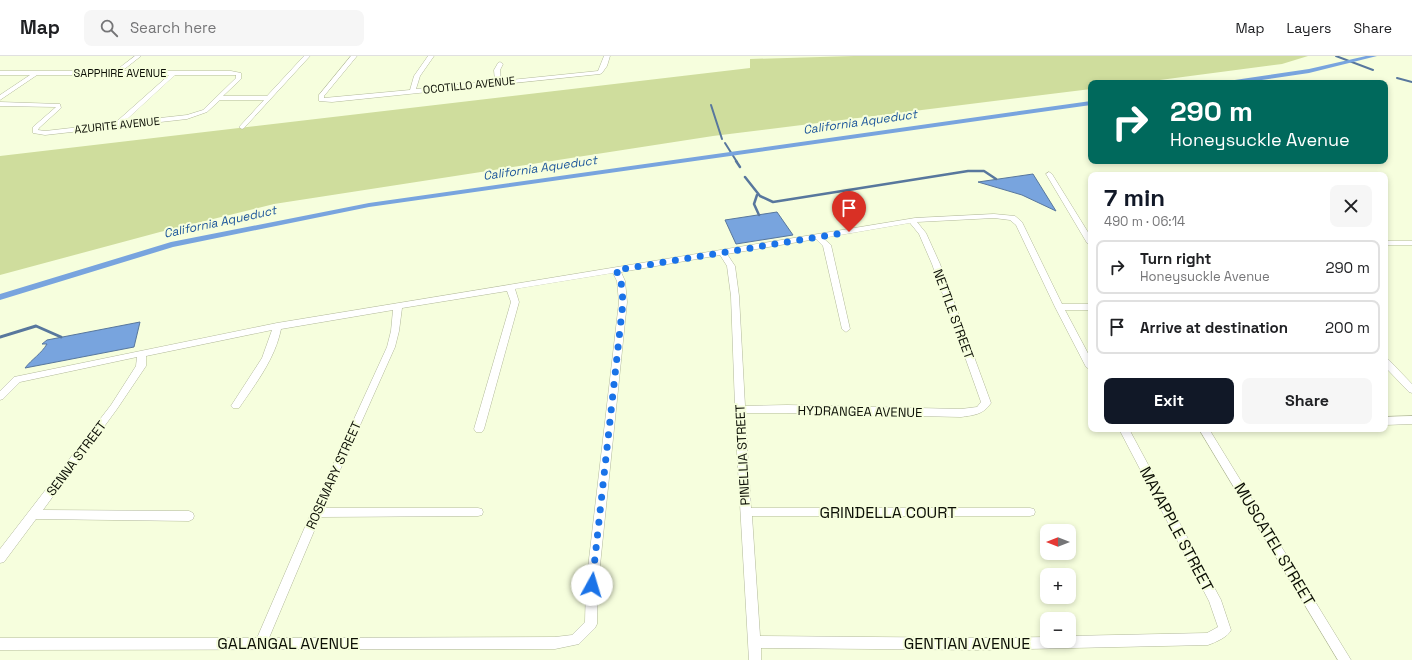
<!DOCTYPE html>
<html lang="en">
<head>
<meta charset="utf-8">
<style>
  :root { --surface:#fff; --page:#f6f6f6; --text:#202124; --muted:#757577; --line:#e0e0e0; --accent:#111827 }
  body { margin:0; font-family:"Space Grotesk",sans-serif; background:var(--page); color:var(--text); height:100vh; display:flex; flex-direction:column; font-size:15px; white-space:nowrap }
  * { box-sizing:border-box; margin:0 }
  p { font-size:13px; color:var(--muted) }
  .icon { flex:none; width:22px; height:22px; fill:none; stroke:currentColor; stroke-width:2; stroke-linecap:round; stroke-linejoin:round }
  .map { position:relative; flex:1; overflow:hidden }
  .details { position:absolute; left:1088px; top:116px; width:300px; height:260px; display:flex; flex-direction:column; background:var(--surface); border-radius:8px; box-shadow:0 2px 6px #0003 }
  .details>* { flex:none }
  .guide { position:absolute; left:1088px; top:24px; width:300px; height:84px; border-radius:8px; box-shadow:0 2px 6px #0003; background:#00695c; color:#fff; overflow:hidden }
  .needle { width:26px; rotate:270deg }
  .tools { position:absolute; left:1040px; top:468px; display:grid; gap:8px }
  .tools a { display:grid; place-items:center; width:36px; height:36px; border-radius:8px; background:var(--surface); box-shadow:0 2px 6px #0003; font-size:20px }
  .pin { position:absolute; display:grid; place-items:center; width:34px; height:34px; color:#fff; margin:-41px -17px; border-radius:50% 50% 50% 0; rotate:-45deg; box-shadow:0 0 4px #0007 }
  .pin .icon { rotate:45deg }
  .me { position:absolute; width:44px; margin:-22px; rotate:6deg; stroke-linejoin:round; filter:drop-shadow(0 0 3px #0008) }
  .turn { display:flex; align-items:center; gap:14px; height:84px; padding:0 16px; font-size:18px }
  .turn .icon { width:52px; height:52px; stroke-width:2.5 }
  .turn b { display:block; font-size:28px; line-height:34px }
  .round { display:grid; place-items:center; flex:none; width:42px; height:42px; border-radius:8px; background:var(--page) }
  .head { display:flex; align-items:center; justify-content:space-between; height:68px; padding:0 16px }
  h1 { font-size:24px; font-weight:700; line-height:30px; color:var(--accent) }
  .cta { display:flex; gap:8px; margin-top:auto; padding:8px 16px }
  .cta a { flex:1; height:46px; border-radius:8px; background:var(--accent); color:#fff; font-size:16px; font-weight:700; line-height:46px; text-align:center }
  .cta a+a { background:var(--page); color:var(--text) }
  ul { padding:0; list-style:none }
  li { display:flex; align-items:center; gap:12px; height:54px; margin:0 8px 6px; padding:0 8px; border:2px solid var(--line); border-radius:8px }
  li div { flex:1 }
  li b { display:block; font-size:15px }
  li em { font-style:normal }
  header { display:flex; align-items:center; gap:24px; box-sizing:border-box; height:56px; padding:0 20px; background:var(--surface); border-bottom:1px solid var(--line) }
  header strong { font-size:19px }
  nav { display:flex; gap:22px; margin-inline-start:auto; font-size:14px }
  .search { width:280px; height:36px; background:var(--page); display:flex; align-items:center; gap:10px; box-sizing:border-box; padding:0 14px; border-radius:8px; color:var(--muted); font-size:15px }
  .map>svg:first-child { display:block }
</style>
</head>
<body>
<header>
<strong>Map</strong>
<div class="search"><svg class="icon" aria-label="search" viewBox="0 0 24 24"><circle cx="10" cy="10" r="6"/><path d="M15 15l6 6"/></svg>Search here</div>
<nav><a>Map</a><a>Layers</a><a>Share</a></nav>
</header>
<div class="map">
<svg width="1412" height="604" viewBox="0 0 1412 604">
  <rect width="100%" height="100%" fill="#f6fedd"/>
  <polygon fill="#cfdd9d" points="854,0 1308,0 1282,8 1137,27 1091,27 1091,33 713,80 274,148 160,176 0,219 0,100 750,12 750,3"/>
  <g fill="#78a4de" stroke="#58779d">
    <polygon points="1033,118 1056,155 1022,139 978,126"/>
    <polygon points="777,156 793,179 736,188 725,164"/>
    <path d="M140,266L134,291L25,312C32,303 41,298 47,288H42L47,284Z"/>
  </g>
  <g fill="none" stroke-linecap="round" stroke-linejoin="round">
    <g stroke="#58779d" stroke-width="2">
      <polyline points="1336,0 1373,14"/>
      <polyline points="1397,22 1412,26"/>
      <polyline points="711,49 722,83"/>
      <polyline points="725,87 737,106"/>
    </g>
    <g stroke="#58779d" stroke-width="2.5">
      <polyline points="736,105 740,111"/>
      <polyline points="745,121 760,140 773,146 968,115 984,115 996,123"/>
      <polyline points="757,139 754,148 759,159"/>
    </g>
    <polyline stroke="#58779d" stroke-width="3" points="0,281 36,270 61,281"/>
    <g fill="#78a4de" fill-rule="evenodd">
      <polygon points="1366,0 1377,0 1309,17 1241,27 1225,27 1228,25 1309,13"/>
      <polygon points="1091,45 1091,49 369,151 173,191 0,244 0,238 171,186 369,147"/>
    </g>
    <defs>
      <g id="minor">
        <path d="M135,0H141L122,15H231L241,17V23L223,40H267L304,0H310L244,72L242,73L239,71L240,70L264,44H220L207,56L187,63L45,79L33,77V71L56,51L0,50V46L60,48L61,52L39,72L38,74L45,75L115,67L169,19H37L0,44V39L30,19H0V15H115ZM175,19H236V22L203,54L187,59L124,66Z"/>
        <polygon points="351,0 357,0 324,40 324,42 410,34 414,20 428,0 434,0 420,20 416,33 495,25 494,14 498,7 500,6 503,8 500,14 501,25 598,15 604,0 610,0 607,10 602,17 600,18 332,46 319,45 319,39"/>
        <polygon points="1049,116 1052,118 1091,181 1091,189 1087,187 1046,118"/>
        <polygon points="1195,117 1208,117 1211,119 1192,119"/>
        <path d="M994,158L1015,160L1022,166L1062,248H1091V254H1065L1091,303V314L1086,311L1055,251L1016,169L1010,164L994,162L917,166L926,177L940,208L991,347C983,359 974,359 961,361L787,357H745L751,452H1030L1034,453L1035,456L1034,459L1030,460H752L760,580L983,582L1047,581V585H1069V580L1207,577L1218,571L1209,545L1119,373H1129L1221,544L1231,574C1228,581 1216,586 1208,589L983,594L761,592V604H749L736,378L731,240L727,210L720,199L621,216L625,225L627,246L598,529L597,568L595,572L579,588L555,593L0,594V582H257L311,457L387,291L391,275L393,254L281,273C275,303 256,327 239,352H233L231,350L262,302L272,274L146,300V310L117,353L43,454L189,455L193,457L194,460L193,463L189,465L36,463L4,506L0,507V493L111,349L136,310L137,301L20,326L3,343L0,344V335L14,321L277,267L915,162ZM910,167L919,178L932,208L981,346L977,351L961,353L787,349L745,350L739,240L735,210L727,198L816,183L823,190L842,273L846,276L850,273L831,189L823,182ZM613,217L617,225L619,246L586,529L585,566L572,579L555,581L269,582L320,461L478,460L482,459L483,456L482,453L478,452H323L395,291L399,275L402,252L507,235L511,246L474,373L476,376H482L484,373L519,246L515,233Z"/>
        <rect x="1385" y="185" width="27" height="4"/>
        <polygon points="1385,302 1388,303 1412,328 1412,337 1409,336 1385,311"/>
        <polygon points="1412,360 1412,368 1385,369 1385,361"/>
        <polygon points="1199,373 1209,373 1351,604 1338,604"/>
      </g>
    </defs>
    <use href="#minor" stroke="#b2b99a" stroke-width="1"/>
    <use href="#minor" fill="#fff" fill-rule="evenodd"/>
  </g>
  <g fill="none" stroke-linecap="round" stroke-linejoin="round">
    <polyline stroke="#1a73e8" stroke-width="7" stroke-dasharray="0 12.6" points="592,529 623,246 621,225 616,214 849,176"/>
  </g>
  <g text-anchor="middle" stroke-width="4" stroke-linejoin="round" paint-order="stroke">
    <g font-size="11" fill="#0c0f05" stroke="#f6fedd">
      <text x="120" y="21">SAPPHIRE AVENUE</text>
      <text transform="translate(469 29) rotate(-6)" y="4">OCOTILLO AVENUE</text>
      <text transform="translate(117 69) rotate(-6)" y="4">AZURITE AVENUE</text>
    </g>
    <g font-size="12" font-style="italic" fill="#1c569b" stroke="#f6fedd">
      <text transform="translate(860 66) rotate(-8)" y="4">California Aqueduct</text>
      <text transform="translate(540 112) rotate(-8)" y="4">California Aqueduct</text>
      <text transform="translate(220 166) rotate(-12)" y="4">California Aqueduct</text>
    </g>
    <g font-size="13" fill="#0c0f05" stroke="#f6fedd">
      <text transform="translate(954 258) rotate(70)" y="5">NETTLE STREET</text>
      <text transform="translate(860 355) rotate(1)" y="5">HYDRANGEA AVENUE</text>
      <text transform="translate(742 399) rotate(-93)" y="5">PINELLIA STREET</text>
      <text transform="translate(76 402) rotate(-53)" y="5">SENNA STREET</text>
      <text transform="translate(333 419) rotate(-66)" y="5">ROSEMARY STREET</text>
    </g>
    <g font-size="16" fill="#0c0f05" stroke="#f6fedd">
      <text x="888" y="462">GRINDELLA COURT</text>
      <text transform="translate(1177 473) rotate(62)" y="6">MAYAPPLE STREET</text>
      <text transform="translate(1275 488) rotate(59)" y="6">MUSCATEL STREET</text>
      <text x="288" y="593">GALANGAL AVENUE</text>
      <text x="967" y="593">GENTIAN AVENUE</text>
    </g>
  </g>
</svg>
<div class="tools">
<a><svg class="needle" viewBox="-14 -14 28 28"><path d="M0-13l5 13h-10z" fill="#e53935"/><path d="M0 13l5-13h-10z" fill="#757577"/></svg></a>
<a>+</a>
<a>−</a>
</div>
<div class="pin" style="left:849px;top:176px;background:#d93025"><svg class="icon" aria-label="arrive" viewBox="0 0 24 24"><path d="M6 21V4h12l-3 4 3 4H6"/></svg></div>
<svg class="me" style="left:592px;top:529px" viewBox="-20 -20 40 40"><circle r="19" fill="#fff"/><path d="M0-13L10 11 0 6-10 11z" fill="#1a73e8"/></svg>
<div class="guide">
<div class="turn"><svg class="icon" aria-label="right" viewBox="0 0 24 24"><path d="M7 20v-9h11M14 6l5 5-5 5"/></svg><div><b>290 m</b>Honeysuckle Avenue</div></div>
</div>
<section class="details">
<div class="head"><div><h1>7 min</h1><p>490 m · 06:14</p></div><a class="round"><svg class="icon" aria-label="close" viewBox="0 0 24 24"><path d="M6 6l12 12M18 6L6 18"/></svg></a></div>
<ul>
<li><svg class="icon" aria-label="right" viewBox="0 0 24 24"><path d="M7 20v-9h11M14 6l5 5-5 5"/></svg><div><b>Turn right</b><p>Honeysuckle Avenue</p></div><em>290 m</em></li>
<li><svg class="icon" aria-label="arrive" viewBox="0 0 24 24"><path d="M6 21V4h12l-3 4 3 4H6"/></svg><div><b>Arrive at destination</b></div><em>200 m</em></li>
</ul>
<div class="cta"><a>Exit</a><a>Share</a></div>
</section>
</div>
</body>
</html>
